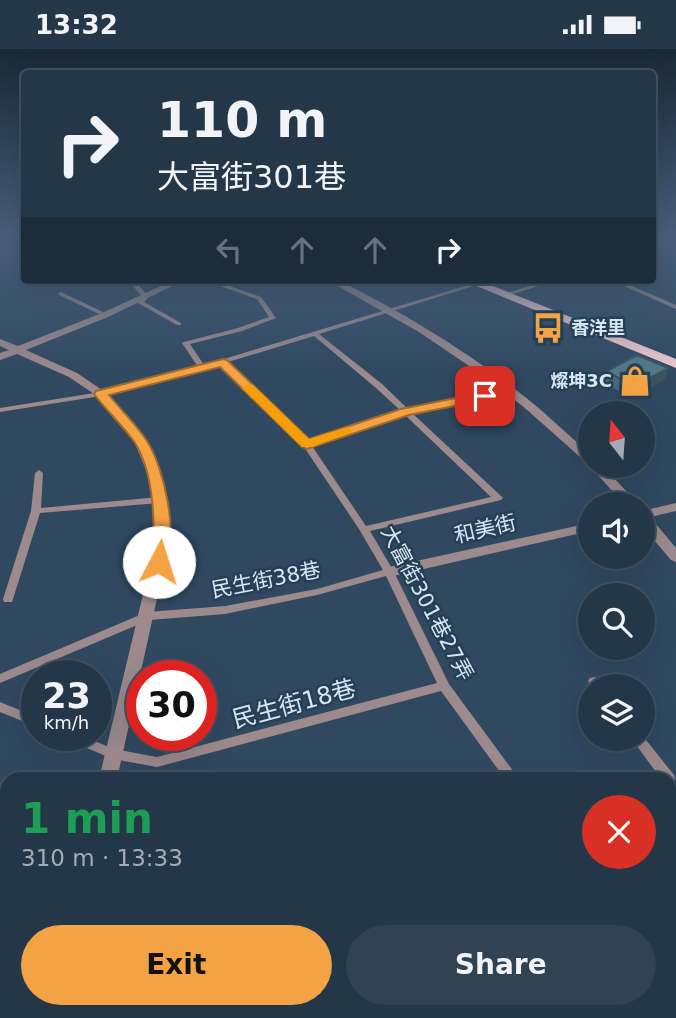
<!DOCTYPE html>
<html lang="en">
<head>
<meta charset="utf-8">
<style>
  :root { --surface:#243749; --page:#304253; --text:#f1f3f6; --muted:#a3acb4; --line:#415161; --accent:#f4a344 }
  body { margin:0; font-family:"DejaVu Sans","Noto Sans TC",sans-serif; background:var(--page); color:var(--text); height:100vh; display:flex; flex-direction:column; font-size:26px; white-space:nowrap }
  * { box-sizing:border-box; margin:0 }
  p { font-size:23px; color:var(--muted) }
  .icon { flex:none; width:38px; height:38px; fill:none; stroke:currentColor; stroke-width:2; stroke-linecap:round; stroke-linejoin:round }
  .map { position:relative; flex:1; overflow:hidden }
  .side { position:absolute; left:0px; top:723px; width:677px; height:247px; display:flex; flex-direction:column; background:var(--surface); border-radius:21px 21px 0 0; box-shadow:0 7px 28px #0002,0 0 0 2px var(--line) }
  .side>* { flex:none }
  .banner { position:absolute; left:21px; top:21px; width:635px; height:214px; border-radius:7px; box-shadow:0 7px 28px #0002,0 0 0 2px var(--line); background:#243749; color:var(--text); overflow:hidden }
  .needle { width:46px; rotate:343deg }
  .controls { position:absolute; left:578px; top:352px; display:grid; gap:14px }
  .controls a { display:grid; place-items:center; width:77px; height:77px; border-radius:50%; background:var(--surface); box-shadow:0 7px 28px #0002,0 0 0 2px var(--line); font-size:35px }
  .speed { position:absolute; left:21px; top:611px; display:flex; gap:14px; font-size:35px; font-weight:700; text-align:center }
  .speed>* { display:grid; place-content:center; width:91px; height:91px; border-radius:50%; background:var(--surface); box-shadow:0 7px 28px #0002,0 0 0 2px var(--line); line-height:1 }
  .speed small { font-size:18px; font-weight:400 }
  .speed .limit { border:10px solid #d22; background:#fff; color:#111 }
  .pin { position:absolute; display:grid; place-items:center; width:60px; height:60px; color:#fff; margin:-30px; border-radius:14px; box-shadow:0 4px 10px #0006 }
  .me { position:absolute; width:77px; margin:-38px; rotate:5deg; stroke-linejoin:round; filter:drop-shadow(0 0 5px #0008) }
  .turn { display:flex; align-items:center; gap:24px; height:147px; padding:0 21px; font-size:32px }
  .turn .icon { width:91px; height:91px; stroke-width:2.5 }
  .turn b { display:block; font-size:49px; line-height:60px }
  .lanes { display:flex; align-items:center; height:66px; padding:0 21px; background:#0003; justify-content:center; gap:35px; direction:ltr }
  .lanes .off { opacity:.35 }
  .round { display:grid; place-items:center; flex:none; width:74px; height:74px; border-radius:37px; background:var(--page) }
  .overview { display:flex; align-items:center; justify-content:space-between; height:119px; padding:0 21px }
  h1 { font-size:42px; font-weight:700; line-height:52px; color:#1e9e55 }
  .cta { display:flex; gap:14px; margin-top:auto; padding:14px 21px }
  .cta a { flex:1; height:80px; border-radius:42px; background:var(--accent); color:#111; font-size:28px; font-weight:700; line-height:80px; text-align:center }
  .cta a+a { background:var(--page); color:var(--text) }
  .status { display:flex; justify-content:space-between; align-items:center; height:49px; padding:0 35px; background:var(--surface); direction:ltr }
  .status svg { height:19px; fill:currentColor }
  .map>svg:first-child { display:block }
</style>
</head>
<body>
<div class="status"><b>13:32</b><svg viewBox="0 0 49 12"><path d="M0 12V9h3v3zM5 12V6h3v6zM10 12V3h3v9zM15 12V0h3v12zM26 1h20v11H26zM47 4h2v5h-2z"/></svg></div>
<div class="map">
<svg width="676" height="969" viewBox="0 0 676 969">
  <rect width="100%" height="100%" fill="#304961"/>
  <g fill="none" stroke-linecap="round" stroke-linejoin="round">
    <g fill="#9c8a8d" fill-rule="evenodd">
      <polygon points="128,231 134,231 148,247 149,248 144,253 181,274 181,276 177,276 138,254 138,252 142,248"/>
      <path d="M203,231H212L261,248L276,269L242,282L190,295L204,316L475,234L480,235L319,285L382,335L408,360L511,340L515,342L511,344L412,364L501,447L503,449L501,451L370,482L394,523L449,635L519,730H505L441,642L157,718L113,710L63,689L61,686H80L114,700L157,708L437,634L386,527L317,546L225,565L149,571L0,634V625L147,563L225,557L317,540L383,521L359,480L304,398L221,315L101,347L0,363V359L101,343L198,318L182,294L184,293L238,279L269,268L257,250ZM314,287L376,339L401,362L308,393L228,313ZM405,366L491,448L366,477L312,397Z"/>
      <polygon points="548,231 558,231 506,247 501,246"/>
      <polygon points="610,231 618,231 676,256 676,260"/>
      <polygon points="61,243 107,265 108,266 103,267 59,246 58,245"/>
      <polygon points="39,421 43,424 41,459 159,448 164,451 159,454 40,464 13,550 12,553 4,553 3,550 31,462 35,424"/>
      <polygon points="594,628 598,629 604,637 591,637 588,632 590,629"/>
      <polygon points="0,653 37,668 37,678 0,663"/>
      <polygon points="642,686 674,726 675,730 674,734 670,735 670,730 661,730 634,693 632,690 642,690"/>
      <polygon points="676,766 676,782 670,785 670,769"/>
      <polygon points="670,902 676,906 676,933 670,930"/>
      <polygon points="54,962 72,962 69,969 51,969"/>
      <polygon points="641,962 657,962 660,969 644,969"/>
    </g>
    <g fill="#9c8a8d" fill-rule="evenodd">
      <polygon points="174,231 185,231 108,268 26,301 77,324 105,343 147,393 162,431 170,491 117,730 99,730 156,491 150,431 135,394 97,347 69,328 17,305 0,311 0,304 9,301 0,297 0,290 18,297 102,264"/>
      <path d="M327,231H338C404,264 467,302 525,348C548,366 568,386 590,405V416H602L638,455H624L588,415L526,360L484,327L419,283Z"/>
      <polygon points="676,454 676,462 650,468 676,499 676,513 671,511 642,477 642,462"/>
      <polygon points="590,474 590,482 389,528 382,523 389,518"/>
      <polygon points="7,870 7,896 0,899 0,873"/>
    </g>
    <polygon fill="#f1cbd1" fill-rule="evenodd" points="462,231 478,231 676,310 676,319"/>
  </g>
  <polygon fill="#466776" points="607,322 665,330 631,349 604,334"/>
  <polygon fill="#395460" points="668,319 665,330 631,349 634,338"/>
  <polygon fill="#517889" stroke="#395460" stroke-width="2" points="637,306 668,319 634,338 607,322"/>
  <linearGradient id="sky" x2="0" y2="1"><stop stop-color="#1a2835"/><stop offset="0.58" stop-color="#485f7b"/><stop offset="1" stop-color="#485f7b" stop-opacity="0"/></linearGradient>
  <rect width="676" height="324" fill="url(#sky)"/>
  <path fill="#f4a344" stroke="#9f6a2c" stroke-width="2" d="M223,310L227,311L309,390L401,360L485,343L491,347L485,351L409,366L307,400L302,398L220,318L109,346C121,361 137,376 147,392C164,418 180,489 164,517H153L150,513C157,479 154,421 133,391C121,375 106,361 94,345L96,342Z"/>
  <polygon fill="#f59e0b" points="249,335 253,336 309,390 347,378 353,383 312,398 302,398 244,341 242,339"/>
  <defs>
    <symbol id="bus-bare" viewBox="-9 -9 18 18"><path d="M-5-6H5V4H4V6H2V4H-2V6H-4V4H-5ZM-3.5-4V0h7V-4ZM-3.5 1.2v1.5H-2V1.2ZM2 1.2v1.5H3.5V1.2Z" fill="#f4a344" stroke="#253f55" stroke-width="2.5" paint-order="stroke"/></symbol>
    <symbol id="shop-bare" viewBox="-9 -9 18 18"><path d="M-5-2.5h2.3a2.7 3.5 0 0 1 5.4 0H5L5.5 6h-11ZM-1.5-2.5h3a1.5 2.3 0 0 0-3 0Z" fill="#f4a344" stroke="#253f55" stroke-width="2.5" paint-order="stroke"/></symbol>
  </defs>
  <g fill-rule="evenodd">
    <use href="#bus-bare" x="526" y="257" width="44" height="44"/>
    <use href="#shop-bare" x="613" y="310" width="44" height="44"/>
  </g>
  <g text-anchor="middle" stroke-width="5" stroke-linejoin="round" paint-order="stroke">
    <g font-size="18" font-weight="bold" fill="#d7e6f4" stroke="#253f55" text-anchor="start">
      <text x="571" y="285">香洋里</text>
      <text x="612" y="338" text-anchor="end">燦坤3C</text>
    </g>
    <g font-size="21" fill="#d7e6f4" stroke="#253f55">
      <text transform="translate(485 480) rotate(-13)" y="7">和美街</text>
      <text transform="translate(266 531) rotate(-11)" y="7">民生街38巷</text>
      <text transform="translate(427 554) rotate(62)" y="7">大富街301巷27弄</text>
    </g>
    <g font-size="24" fill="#d7e6f4" stroke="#253f55">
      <text transform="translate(294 655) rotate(-15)" y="8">民生街18巷</text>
    </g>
  </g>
</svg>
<div class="controls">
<a><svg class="needle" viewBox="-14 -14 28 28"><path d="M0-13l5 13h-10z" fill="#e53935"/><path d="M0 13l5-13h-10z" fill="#a3acb4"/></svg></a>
<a><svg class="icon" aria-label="sound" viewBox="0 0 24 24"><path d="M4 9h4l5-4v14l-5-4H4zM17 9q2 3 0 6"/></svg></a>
<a><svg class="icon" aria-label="search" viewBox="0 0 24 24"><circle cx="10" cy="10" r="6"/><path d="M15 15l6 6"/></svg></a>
<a><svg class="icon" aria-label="layers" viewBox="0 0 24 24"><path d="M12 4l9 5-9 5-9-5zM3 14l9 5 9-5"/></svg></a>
</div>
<div class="speed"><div>23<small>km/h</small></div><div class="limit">30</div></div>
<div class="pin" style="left:485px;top:347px;background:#d93025"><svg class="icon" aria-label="arrive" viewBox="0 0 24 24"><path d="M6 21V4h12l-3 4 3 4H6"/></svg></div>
<svg class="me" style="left:159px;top:513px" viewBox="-20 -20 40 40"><circle r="19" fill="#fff"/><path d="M0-13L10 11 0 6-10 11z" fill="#f4a344"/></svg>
<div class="banner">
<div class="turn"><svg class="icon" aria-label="right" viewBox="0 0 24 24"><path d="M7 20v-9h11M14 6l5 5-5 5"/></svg><div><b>110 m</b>大富街301巷</div></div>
<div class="lanes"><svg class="icon off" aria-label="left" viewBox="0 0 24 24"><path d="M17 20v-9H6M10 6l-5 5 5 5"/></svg><svg class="icon off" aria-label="ahead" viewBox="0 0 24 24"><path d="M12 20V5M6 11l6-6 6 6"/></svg><svg class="icon off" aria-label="ahead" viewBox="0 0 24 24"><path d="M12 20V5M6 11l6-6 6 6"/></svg><svg class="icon" aria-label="right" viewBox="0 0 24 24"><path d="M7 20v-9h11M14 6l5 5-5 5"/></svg></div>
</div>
<section class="side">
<div class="overview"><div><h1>1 min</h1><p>310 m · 13:33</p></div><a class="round" style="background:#d93025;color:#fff"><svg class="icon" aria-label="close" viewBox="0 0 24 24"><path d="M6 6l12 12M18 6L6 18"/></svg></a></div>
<div class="cta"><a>Exit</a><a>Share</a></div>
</section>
</div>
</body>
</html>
